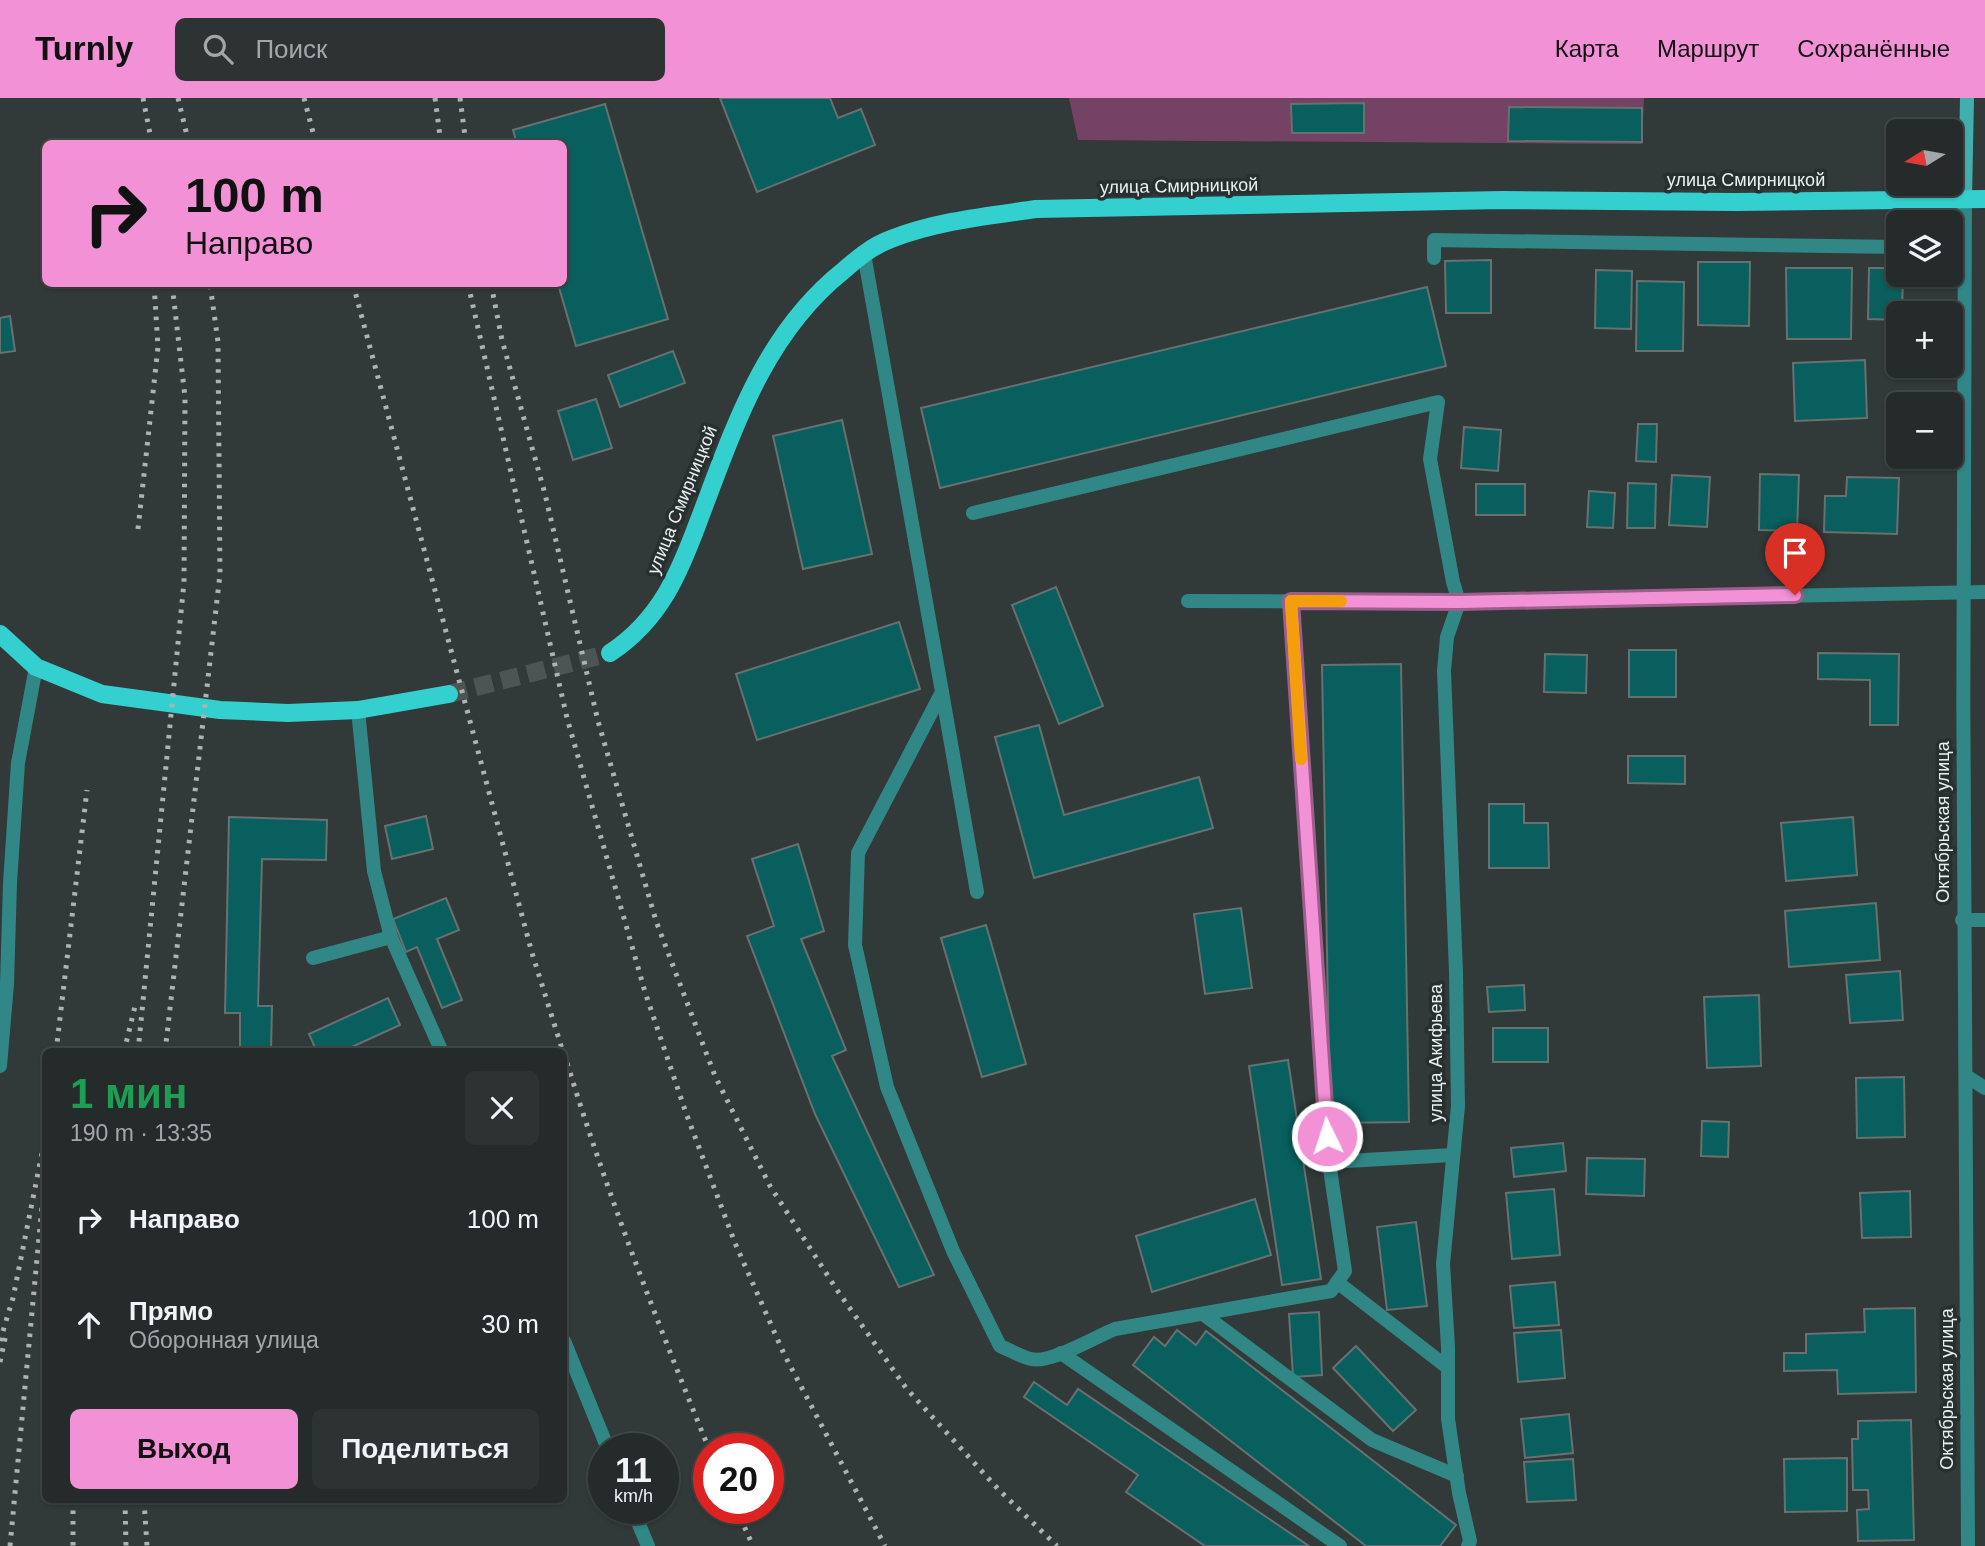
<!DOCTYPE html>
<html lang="ru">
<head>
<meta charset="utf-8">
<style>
  :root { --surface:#252b2b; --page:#2d3333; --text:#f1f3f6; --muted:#a3a7a9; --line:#424747; --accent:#f391d6 }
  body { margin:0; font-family:Helvetica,sans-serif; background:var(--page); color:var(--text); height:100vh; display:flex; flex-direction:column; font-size:26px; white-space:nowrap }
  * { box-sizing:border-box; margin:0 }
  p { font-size:23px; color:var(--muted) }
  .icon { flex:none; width:38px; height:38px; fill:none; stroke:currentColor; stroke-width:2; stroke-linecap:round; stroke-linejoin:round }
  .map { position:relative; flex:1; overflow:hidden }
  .details { position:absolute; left:42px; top:950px; width:525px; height:455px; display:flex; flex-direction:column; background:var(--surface); border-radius:10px; box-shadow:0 2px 5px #0004,0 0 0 2px var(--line) }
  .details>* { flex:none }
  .guide { position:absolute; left:42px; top:42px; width:525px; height:147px; border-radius:10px; box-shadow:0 2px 5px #0004,0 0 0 2px var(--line); background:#f391d6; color:#111; overflow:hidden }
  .needle { width:46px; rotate:259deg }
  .controls { position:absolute; left:1886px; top:21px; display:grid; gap:14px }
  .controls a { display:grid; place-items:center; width:77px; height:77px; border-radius:10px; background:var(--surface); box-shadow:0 2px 5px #0004,0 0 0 2px var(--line); font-size:35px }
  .speed { position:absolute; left:588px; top:1335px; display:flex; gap:14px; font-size:35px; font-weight:700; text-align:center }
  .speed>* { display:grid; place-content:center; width:91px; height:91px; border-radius:50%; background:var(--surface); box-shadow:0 2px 5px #0004,0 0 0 2px var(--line); line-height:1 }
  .speed small { font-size:18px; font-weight:400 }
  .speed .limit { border:10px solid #d22; background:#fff; color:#111 }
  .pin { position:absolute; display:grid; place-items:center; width:60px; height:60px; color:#fff; margin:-72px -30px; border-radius:50% 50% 50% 0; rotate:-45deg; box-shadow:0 0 7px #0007 }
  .pin .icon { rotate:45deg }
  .me { position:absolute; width:77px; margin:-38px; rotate:356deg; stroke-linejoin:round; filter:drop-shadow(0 0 5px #0008) }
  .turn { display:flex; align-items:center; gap:24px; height:147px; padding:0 28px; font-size:32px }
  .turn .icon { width:91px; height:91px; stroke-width:2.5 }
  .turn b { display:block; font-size:49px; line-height:60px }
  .round { display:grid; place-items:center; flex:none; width:74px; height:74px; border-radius:10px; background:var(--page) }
  .overview { display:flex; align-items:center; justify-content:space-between; height:119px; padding:0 28px }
  h1 { font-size:42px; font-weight:700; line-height:52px; color:#1e9e55 }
  .action { display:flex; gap:14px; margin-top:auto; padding:14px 28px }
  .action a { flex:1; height:80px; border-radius:10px; background:var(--accent); color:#111; font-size:28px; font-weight:700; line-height:80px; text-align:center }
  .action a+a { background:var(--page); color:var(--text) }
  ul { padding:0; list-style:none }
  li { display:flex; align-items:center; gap:21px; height:105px; padding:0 28px }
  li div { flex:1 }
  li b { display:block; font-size:26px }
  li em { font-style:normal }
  header { display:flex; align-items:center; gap:42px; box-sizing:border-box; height:98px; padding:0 35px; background:var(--accent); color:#111 }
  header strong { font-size:33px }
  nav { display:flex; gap:38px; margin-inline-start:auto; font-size:24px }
  .search { width:490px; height:63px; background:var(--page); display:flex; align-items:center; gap:18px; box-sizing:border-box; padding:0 24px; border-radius:10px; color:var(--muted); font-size:26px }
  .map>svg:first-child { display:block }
</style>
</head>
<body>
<header>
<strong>Turnly</strong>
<div class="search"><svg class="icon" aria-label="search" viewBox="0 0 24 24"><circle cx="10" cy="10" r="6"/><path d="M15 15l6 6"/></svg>Поиск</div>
<nav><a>Карта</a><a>Маршрут</a><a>Сохранённые</a></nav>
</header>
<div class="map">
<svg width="1985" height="1448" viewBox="0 0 1985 1448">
  <rect width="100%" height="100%" fill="#313939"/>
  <polygon fill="#734264" points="1069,0 1644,0 1642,46 1078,42"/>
  <g fill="#085f5e" stroke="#687070" stroke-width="2">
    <polygon points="720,0 830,0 838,20 861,11 875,47 757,94"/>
    <polygon points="1364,5 1364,35 1292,35 1291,6"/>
    <polygon points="605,6 668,221 576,248 558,186 564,186 564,46 517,46 513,32"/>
    <polygon points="1509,9 1642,10 1642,44 1508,43"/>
    <polygon points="1491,162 1491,215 1446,215 1445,163"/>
    <polygon points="1698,164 1750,164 1749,228 1698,227"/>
    <polygon points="1786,170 1852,170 1851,241 1787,241"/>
    <polygon points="1869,170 1899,170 1899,177 1903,177 1902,215 1899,215 1899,222 1868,221"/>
    <polygon points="1596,172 1632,173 1631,231 1595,230"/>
    <polygon points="1637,183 1684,184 1683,253 1636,253"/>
    <polygon points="1427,189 1446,268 940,390 921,310"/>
    <polygon points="10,218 15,253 0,255 0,220"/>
    <polygon points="673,253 685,285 620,309 608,277"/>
    <polygon points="1865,262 1867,320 1795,323 1793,265"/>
    <polygon points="596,301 612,350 573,362 558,313"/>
    <polygon points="842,322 872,456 803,471 773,338"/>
    <polygon points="1638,326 1657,326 1656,364 1636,363"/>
    <polygon points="1464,329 1501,332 1498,373 1461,370"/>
    <polygon points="1760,376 1799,377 1797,433 1759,432"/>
    <polygon points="1672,377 1710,379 1707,429 1669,427"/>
    <polygon points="1847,379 1899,380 1897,436 1824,434 1825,398 1846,398"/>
    <polygon points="1628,385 1656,386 1655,430 1627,430"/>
    <rect x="1476" y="386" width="49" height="31"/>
    <polygon points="1589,393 1615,395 1613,430 1587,429"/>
    <polygon points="1056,489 1103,608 1059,626 1012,507"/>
    <polygon points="899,524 920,591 757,642 736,576"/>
    <rect x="1629" y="552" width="47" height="47"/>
    <polygon points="1818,555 1899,556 1898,627 1870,627 1870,582 1818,581"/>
    <polygon points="1545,556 1587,557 1586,595 1544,594"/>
    <polygon points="1401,566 1409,1024 1330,1025 1322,567"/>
    <polygon points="1039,627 1064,717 1199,679 1213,730 1034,780 995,639"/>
    <polygon points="1628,658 1685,658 1685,686 1628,685"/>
    <polygon points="1489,706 1524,706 1524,725 1548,725 1549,770 1489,770"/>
    <polygon points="426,718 433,751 392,761 385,728"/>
    <polygon points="229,719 327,722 326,762 262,761 258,908 272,908 271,954 240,954 240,915 225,915"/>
    <polygon points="1853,719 1857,777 1786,783 1781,725"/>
    <polygon points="798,746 824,833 801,841 846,952 832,958 934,1177 899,1189 815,1016 747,838 774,828 752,761"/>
    <polygon points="446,800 459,832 437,841 462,902 442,910 417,849 406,854 393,821"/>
    <polygon points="1876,805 1880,862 1789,869 1785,813"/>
    <polygon points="1241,810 1252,890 1205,896 1194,816"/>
    <polygon points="986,827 1026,966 982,979 941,840"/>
    <polygon points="1900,873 1903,922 1850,925 1846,877"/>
    <polygon points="1524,887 1525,912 1489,914 1487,889"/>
    <polygon points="1759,897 1761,968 1707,970 1704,899"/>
    <polygon points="388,900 400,927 341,954 317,954 309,936"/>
    <rect x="1493" y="930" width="55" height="34"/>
    <polygon points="1288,962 1321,1181 1282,1187 1249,968"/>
    <polygon points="1904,979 1905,1039 1857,1040 1856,980"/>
    <polygon points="1702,1023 1729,1024 1728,1059 1701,1058"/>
    <polygon points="1563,1045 1566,1073 1514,1079 1511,1050"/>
    <polygon points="1587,1060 1645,1061 1644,1098 1586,1096"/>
    <polygon points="1554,1091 1560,1157 1512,1161 1506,1095"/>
    <polygon points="1910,1093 1911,1139 1862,1140 1860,1095"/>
    <polygon points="1255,1101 1271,1157 1152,1194 1136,1138"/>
    <polygon points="1416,1124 1427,1208 1387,1212 1377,1129"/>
    <polygon points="1555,1184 1559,1227 1514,1230 1510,1188"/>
    <polygon points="1915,1210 1916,1294 1838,1296 1837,1272 1784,1273 1784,1255 1806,1255 1806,1236 1865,1234 1864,1211"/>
    <polygon points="1319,1214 1322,1277 1293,1279 1289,1216"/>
    <polygon points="1177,1232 1196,1247 1206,1233 1456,1427 1440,1448 1366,1448 1133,1267 1154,1239 1165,1248"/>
    <polygon points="1561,1232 1565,1280 1518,1284 1514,1235"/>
    <polygon points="1356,1248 1416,1312 1393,1333 1333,1270"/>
    <polygon points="1034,1284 1067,1307 1078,1291 1309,1448 1205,1448 1126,1394 1138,1377 1024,1299"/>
    <polygon points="1569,1316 1573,1355 1525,1360 1521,1321"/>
    <polygon points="1911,1322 1914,1442 1858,1443 1857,1412 1869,1411 1868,1392 1853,1392 1852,1341 1858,1341 1858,1323"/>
    <polygon points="1847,1360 1847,1413 1785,1414 1784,1361"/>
    <polygon points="1573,1361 1576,1402 1527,1404 1524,1364"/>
  </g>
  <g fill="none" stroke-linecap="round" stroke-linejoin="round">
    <polyline stroke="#4d5454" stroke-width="18" stroke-dasharray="18 9" stroke-linecap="butt" points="449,596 610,555"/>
    <g stroke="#308786" stroke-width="14">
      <path d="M864,156L942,594L858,755L855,847L887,989L953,1153L1000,1248C1010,1252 1021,1259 1031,1261C1050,1266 1095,1239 1115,1231L1331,1193L1345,1173L1329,1064"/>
      <polyline points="1434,160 1434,142 1899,149"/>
      <polyline points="973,415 1438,304 1430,361 1453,484 1459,504 1188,503"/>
      <polyline points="1291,503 1329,1064 1453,1057"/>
      <polyline points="942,594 977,794"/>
      <polyline points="313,860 391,839"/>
      <polyline points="1337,1184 1447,1269"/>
      <polyline points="1203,1216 1372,1342 1457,1378"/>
      <polyline points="1061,1255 1340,1448"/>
    </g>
    <g stroke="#308786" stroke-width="14">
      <path d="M1965,101C1962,550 1963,999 1968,1448"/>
      <polyline points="358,612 374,773 391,839 442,954"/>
      <polyline points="1962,822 1985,822"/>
      <polyline points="1966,978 1985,990"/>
      <polyline points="564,1243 608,1351"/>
      <polyline points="632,1410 648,1448"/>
      <polyline points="1468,1448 1470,1443 1459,1395 1448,1321 1448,1249 1443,1166 1458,1008 1456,874 1444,573 1447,539 1459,504 1985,494"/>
    </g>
    <polyline stroke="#308786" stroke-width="14" points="0,968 7,886 10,785 18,665 36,569"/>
    <polyline stroke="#41afae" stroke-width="14" points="1965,101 1967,0"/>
    <g stroke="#34d0cf" stroke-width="18">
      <polyline points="0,536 36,569 102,596 220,612 288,615 358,612 449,596"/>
      <path d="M610,555C660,522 679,476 699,422C734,330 764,236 843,173C858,160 872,148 891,141C937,123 988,118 1036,111L1503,102L1735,104L1985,101"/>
    </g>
    <g stroke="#adb3b3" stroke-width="5" stroke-dasharray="3.5 7" stroke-linecap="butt">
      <polyline points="143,0 152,46"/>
      <polyline points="178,0 189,46"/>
      <polyline points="304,0 316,46"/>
      <polyline points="435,0 441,46"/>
      <polyline points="460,0 466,46"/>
      <polyline points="353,186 532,855 563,954"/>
      <polyline points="468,186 567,620 645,894 686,1015 735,1145 784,1256 885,1448"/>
      <polyline points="491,186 502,242 545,396 598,623 656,823 715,978 770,1088 837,1192 906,1290 998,1391 1057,1448"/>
      <polyline points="138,431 158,249 154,186"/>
      <polyline points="56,954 87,692"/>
      <polyline points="124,954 135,908"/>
      <polyline points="138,954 184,484 185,299 172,186"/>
      <polyline points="165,954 220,476 218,244 210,186"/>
      <path d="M564,955C605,1090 656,1221 709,1351"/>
      <polyline points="0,1243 13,1200 46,1035"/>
      <polyline points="0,1264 6,1236"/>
      <polyline points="73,1402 73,1448"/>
      <polyline points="125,1402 126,1448"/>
      <polyline points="144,1402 147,1448"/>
      <polyline points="736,1410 753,1448"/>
      <polyline points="10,1448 46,1065"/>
    </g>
  </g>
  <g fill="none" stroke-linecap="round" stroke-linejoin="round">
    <defs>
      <polyline id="route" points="1327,1038 1291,503 1459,504 1795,497"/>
    </defs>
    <use href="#route" stroke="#9e5e8b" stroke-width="18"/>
    <use href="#route" stroke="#f391d6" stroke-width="12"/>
    <polyline stroke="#f59e0b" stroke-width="12" points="1301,661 1291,503 1341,503"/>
  </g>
  <g text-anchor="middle" stroke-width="7" stroke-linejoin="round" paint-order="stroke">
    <g font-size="18" fill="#ebf0ef" stroke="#272f2f">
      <text x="1746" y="88">улица Смирницкой</text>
      <text transform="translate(1179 88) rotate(-1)" y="6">улица Смирницкой</text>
      <text transform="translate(682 402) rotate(-68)" y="6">улица Смирницкой</text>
      <text transform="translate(1943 724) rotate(-90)" y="6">Октябрьская улица</text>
      <text transform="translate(1436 955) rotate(-90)" y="6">улица Акифьева</text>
      <text transform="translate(1947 1291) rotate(-90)" y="6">Октябрьская улица</text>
    </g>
  </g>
</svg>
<div class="controls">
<a><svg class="needle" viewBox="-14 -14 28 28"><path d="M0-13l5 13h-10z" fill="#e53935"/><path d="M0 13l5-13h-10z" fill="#a3a7a9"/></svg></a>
<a><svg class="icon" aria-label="layers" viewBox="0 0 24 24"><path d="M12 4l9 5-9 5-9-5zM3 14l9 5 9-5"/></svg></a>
<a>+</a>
<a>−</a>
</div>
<div class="speed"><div>11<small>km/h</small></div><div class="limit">20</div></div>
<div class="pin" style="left:1795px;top:497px;background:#d93025"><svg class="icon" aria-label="arrive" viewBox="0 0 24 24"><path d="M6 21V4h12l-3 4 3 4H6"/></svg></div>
<svg class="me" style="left:1327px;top:1038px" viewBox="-20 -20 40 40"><circle r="17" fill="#f391d6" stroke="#fff" stroke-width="3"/><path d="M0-11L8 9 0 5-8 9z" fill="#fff"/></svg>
<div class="guide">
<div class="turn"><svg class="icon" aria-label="right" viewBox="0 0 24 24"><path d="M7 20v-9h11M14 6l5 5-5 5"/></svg><div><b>100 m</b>Направо</div></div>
</div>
<section class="details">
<div class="overview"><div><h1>1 мин</h1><p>190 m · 13:35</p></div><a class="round"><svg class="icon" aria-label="close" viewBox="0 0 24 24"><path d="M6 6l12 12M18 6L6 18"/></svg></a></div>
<ul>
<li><svg class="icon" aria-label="right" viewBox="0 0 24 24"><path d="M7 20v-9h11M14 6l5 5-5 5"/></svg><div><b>Направо</b></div><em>100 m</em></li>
<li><svg class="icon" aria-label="ahead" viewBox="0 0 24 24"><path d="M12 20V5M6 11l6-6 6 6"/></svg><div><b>Прямо</b><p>Оборонная улица</p></div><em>30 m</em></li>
</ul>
<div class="action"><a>Выход</a><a>Поделиться</a></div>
</section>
</div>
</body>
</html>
